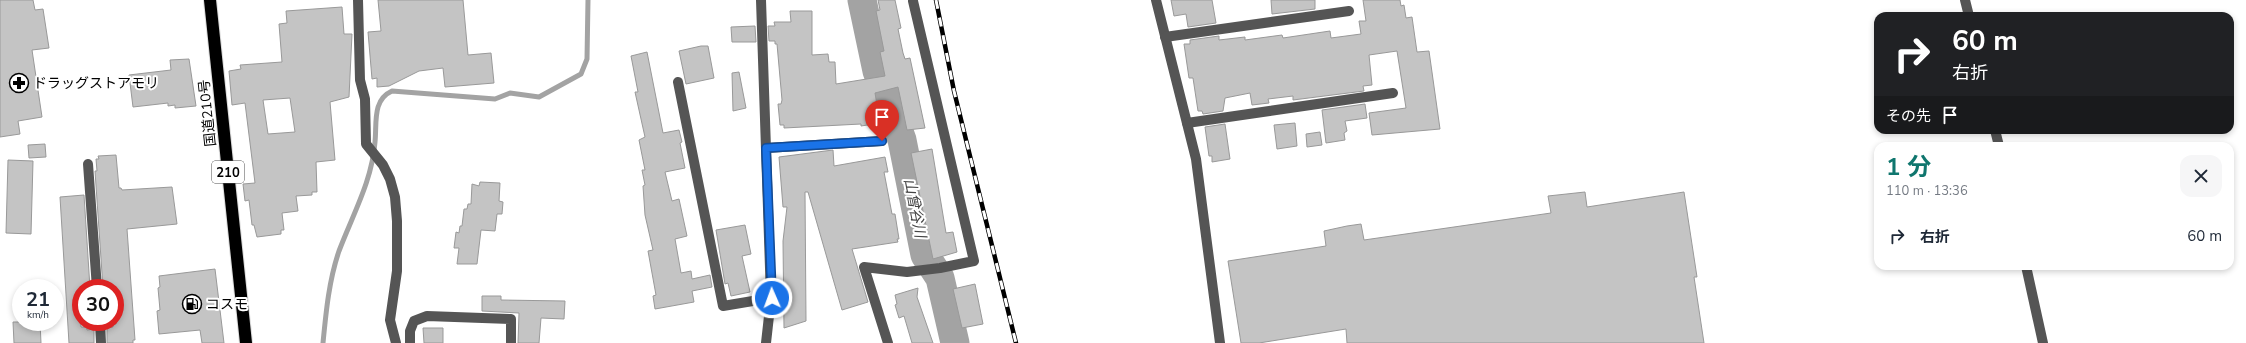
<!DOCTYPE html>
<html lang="ja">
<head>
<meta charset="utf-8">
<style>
  :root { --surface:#fff; --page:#f6f6f7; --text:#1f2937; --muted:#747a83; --accent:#0f766e }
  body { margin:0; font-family:"Nunito Sans","Noto Sans JP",sans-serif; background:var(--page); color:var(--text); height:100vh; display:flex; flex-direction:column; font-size:15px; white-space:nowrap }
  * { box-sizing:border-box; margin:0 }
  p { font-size:13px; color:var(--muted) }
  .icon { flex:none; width:22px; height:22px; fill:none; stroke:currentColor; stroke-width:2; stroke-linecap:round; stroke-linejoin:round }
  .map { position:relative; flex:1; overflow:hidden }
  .panel { position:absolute; left:1874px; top:142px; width:360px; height:128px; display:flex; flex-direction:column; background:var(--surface); border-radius:12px; box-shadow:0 2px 6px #0003 }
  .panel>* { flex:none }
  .guide { position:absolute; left:1874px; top:12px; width:360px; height:122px; border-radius:12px; box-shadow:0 2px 6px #0003; background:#202124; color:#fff; overflow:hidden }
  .speed { position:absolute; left:12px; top:279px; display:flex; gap:8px; font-size:20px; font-weight:700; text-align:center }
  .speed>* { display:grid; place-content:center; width:52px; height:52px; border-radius:50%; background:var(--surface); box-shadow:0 2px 6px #0003; line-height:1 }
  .speed small { font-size:10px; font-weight:400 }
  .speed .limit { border:6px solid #d22; background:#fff; color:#111 }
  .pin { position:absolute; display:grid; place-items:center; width:34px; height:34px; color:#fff; margin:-41px -17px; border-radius:50% 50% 50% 0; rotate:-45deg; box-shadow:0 0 4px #0007 }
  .pin .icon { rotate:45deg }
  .me { position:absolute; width:44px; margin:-22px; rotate:358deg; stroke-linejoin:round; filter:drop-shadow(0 0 3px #0008) }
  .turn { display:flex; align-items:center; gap:14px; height:84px; padding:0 12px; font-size:18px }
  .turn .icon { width:52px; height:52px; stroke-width:2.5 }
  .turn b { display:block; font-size:28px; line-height:34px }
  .then { display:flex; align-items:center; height:38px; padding:0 12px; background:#0003; gap:8px; font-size:15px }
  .round { display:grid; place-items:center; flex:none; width:42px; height:42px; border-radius:12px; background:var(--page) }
  .head { display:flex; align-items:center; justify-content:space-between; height:68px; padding:0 12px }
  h1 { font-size:24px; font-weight:700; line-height:30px; color:var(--accent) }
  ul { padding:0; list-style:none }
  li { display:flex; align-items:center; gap:12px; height:52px; padding:0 12px }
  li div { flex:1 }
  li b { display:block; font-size:15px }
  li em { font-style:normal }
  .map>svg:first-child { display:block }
</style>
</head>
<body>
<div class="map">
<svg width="2246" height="343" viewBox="0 0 2246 343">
  <rect width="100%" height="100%" fill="#fff"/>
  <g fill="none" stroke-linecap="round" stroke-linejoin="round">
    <path stroke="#a3a3a3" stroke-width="5" d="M323,343C326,312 329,280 339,251C353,214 372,181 375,142C377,123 372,100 392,91L495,99L510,93L539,97L581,74L587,59L588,0"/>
    <polyline stroke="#a3a3a3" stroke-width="29" points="862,0 877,71 902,140 925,255 940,278 955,343"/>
  </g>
  <g fill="#c4c4c4" stroke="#999" fill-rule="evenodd">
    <polygon points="0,0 33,0 35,10 43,9 49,48 32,50 42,117 18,121 20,134 0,137"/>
    <polygon points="378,0 463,0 468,55 491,53 494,83 445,87 443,68 419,71 389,86 377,87 377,78 372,79 368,32 381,31"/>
    <polygon points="878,0 895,0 901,28 898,29 903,53 905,59 910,58 925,128 907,130 898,87 875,93 880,123 861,126 861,124 784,128 784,125 780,125 778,104 781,104 782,100 777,44 775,44 775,41 769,41 768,26 775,26 774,22 791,22 790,11 812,11 812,55 828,54 829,62 835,62 836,84 885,76 880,52 884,51 876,11 880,10"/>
    <polygon points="1171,0 1212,0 1216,23 1188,27 1186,14 1174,16"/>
    <polygon points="1271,0 1315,0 1315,9 1272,14"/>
    <polygon points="1363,0 1400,0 1401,6 1404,5 1406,18 1412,17 1417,52 1429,51 1440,129 1372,135 1369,113 1406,108 1397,51 1369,55 1372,85 1363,86 1364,91 1293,100 1293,96 1268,99 1269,103 1252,105 1250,93 1225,98 1223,111 1203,114 1202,111 1198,111 1193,78 1189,78 1184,44 1190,44 1190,40 1219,36 1219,40 1245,37 1245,40 1282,35 1283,38 1330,31 1331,38 1361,34 1359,21 1366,21"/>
    <path d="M342,7L344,34H352L349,97L330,102L335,160L316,162L317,192H312V195L296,196L298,211L282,213L284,230H281V234L257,237L254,225H252L249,200L245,201L243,184L255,183L245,103L232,105L229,71L241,69L240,65L282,62L279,24L287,23L286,11ZM290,98L295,132L268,134L263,100Z"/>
    <polygon points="755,26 756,42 732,42 731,27"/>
    <polygon points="701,46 708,46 714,78 686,84 679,51"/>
    <polygon points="647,52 663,133 679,130 682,142 680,143 685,168 665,172 672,201 679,199 687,236 675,239 681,273 691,271 692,279 710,275 712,287 692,291 694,302 655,309 653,296 656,295 648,251 653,250 645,215 643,186 645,185 642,170 645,170 639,140 645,137 635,92 638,92 631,56"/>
    <polygon points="189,59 196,106 175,108 175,105 168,106 168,103 133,107 129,75 171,70 170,60"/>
    <polygon points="739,72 746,108 733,111 732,73"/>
    <polygon points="1365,104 1367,118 1345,121 1347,131 1344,133 1345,140 1326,143 1322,110"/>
    <polygon points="1295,123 1297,146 1277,149 1274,125"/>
    <polygon points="1225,124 1230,159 1212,162 1212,156 1209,156 1205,127"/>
    <polygon points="1320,132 1322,145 1307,147 1306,134"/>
    <polygon points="45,144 46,157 29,158 28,145"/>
    <polygon points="932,149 946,233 953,232 957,252 933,259 911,153"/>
    <polygon points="833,150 834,166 885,157 888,172 884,172 892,214 895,214 899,239 897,239 898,242 852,249 868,302 842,310 808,192 805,192 806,321 784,328 783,241 787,207 783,207 779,157"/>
    <polygon points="116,155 119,188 121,188 122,190 172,187 177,224 127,229 135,340 133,340 133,343 107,343 107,328 113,327 113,324 116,324 115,288 103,288 95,171 97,171 96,159 99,159 98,156"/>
    <polygon points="8,160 33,161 31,234 6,233"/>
    <polygon points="480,182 500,183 499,201 503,202 502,214 497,214 495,231 481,230 477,264 457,264 459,248 454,248 456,232 459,233 460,226 462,226 464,209 467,209 468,204 471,204 472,184 479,186"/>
    <polygon points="1585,192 1587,207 1684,192 1697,277 1694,277 1704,343 1347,343 1346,329 1259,343 1241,343 1228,261 1326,246 1324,231 1347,226 1361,224 1364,240 1551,213 1548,196"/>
    <polygon points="84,195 90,288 81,288 81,327 87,327 87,330 94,329 94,343 69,343 60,197"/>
    <polygon points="745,225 751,254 742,256 750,292 731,296 728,283 725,284 716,230"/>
    <polygon points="215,269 224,343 202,343 200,330 159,334 157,311 160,310 158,288 160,287 159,276"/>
    <polygon points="975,284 983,324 962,328 953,289"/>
    <polygon points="918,288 917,297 933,343 912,343 904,316 899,318 895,305 897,304 895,295"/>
    <polygon points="482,296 501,296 501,300 565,301 564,319 541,318 539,343 518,343 519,313 482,311"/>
    <polygon points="13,322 40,322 41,343 14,343"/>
    <polygon points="423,328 443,328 443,343 424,343"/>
  </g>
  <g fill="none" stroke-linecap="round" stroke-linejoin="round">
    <defs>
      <polyline id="highway" points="210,0 246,343"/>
    </defs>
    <use href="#highway" stroke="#dbdbdb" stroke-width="14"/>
    <g stroke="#555" stroke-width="10">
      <polyline points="358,0 360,80 365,99 366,144 383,165 390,179 395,197 397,221 397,271 390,320 396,343"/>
      <polyline points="761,0 771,298 766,343"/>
      <polyline points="1156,0 1196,159 1220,343"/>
      <polyline points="1965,0 1969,16"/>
      <polyline points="1165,37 1349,11"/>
      <polyline points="678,82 723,306 771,298"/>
      <polyline points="1187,123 1393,93"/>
      <polyline points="1995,130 1999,146"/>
      <polyline points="766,148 882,141"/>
      <polyline points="88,164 97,288"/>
      <polyline points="2026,266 2043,343"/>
      <polyline points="100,322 101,343"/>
      <polyline points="410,343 410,331 414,321 427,316 511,319 511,343"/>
      <polyline points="888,343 864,267 907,272 940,268 974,261 913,1"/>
    </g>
    <use href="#highway" stroke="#000" stroke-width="12"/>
    <defs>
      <polyline id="rail" points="936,0 954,91 1016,343"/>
    </defs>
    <use href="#rail" stroke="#000" stroke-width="4.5"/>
    <use href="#rail" stroke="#fff" stroke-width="3" stroke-dasharray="9" stroke-linecap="butt"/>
  </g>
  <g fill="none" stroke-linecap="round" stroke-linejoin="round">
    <defs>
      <polyline id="route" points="772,298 766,148 882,141"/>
    </defs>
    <use href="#route" stroke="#114b97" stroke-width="10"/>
    <use href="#route" stroke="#1a73e8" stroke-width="7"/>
  </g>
  <defs>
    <symbol id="pharmacy-ring" viewBox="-11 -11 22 22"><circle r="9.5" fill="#fff" stroke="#000" stroke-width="1.5"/><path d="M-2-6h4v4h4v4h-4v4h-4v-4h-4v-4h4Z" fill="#000"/></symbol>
    <symbol id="fuel-ring" viewBox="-11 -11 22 22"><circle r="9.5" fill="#fff" stroke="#000" stroke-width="1.5"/><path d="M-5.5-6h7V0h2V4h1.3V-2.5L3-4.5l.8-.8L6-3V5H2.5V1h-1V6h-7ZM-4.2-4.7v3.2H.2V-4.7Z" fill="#000"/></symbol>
  </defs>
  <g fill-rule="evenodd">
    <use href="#pharmacy-ring" x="8" y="72" width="22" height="22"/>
    <use href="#fuel-ring" x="181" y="293" width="22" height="22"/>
  </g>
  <g text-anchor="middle" stroke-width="4" stroke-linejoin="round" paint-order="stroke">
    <rect fill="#fff" stroke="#4c4c4c" stroke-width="1" x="212" y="161" width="32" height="22" rx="3"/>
    <g font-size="13" font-weight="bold" fill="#000">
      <text x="228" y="177">210</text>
    </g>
    <g font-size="14" fill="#000" stroke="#fff" text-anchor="start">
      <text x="33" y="88">ドラッグストアモリ</text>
      <text x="206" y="309">コスモ</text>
    </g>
    <g font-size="14" fill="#000" stroke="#fff">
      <text transform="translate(207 113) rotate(-96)" y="5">国道210号</text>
    </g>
    <g font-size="15" font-style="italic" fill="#444" stroke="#fff">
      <text transform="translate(915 208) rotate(79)" y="5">山曾谷川</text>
    </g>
  </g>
</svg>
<div class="speed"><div>21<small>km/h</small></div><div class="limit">30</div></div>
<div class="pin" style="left:882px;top:141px;background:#d93025"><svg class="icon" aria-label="arrive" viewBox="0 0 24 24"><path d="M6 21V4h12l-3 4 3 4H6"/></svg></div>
<svg class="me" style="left:772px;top:298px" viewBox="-20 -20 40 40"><circle r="17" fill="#1a73e8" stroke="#fff" stroke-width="3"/><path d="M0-11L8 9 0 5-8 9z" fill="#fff"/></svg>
<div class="guide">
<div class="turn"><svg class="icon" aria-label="right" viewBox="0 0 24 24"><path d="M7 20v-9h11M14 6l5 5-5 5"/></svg><div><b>60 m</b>右折</div></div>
<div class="then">その先<svg class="icon" aria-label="arrive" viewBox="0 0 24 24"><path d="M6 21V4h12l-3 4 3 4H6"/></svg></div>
</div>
<section class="panel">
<div class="head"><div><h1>1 分</h1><p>110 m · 13:36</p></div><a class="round"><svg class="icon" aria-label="close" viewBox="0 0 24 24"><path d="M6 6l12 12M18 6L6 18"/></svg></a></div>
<ul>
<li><svg class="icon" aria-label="right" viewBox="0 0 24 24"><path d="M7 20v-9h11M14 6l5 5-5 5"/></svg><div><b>右折</b></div><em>60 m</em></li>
</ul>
</section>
</div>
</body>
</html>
